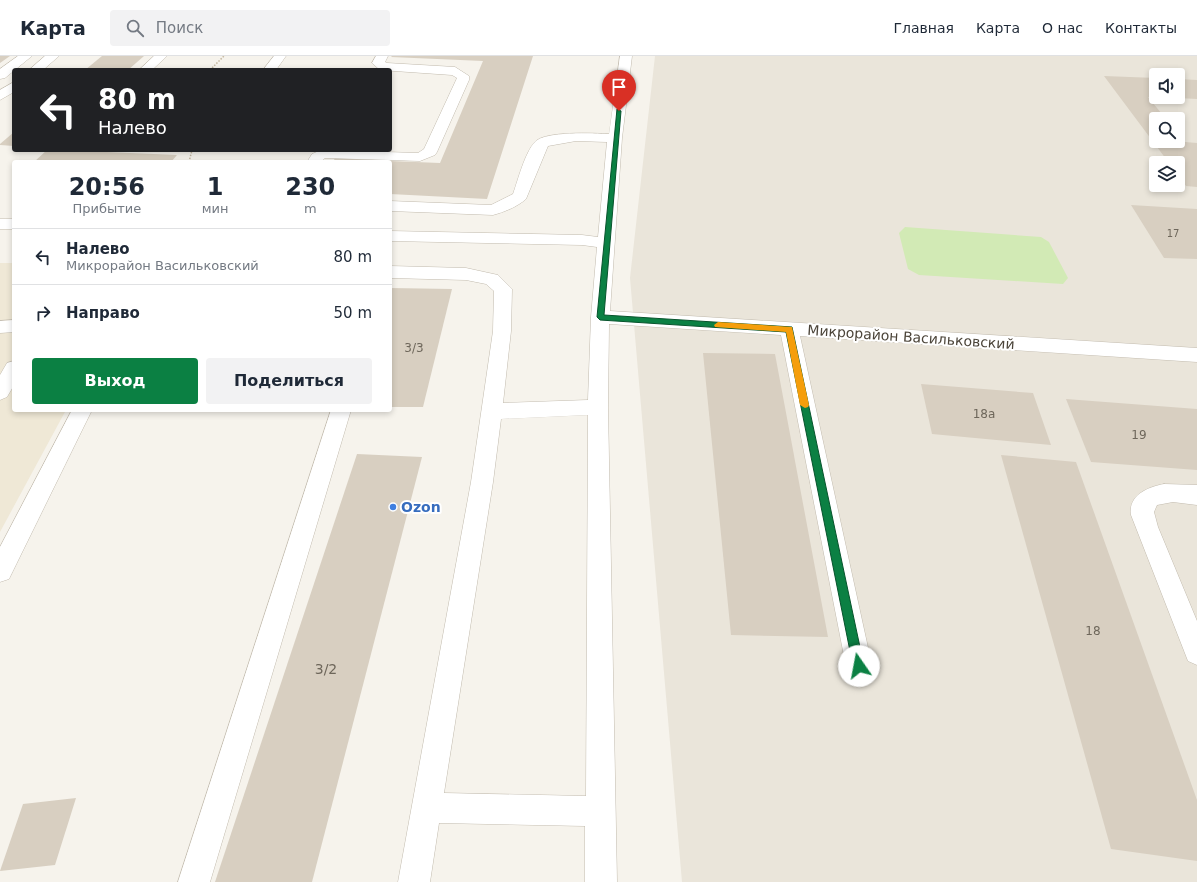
<!DOCTYPE html>
<html lang="ru">
<head>
<meta charset="utf-8">
<style>
  :root { --surface:#fff; --page:#f2f2f3; --text:#1f2937; --muted:#747a83; --line:#e0e1e3; --accent:#0b8043 }
  body { margin:0; font-family:"DejaVu Sans",sans-serif; background:var(--page); color:var(--text); height:100vh; display:flex; flex-direction:column; font-size:15px; white-space:nowrap }
  * { box-sizing:border-box; margin:0 }
  p { font-size:13px; color:var(--muted) }
  .icon { flex:none; width:22px; height:22px; fill:none; stroke:currentColor; stroke-width:2; stroke-linecap:round; stroke-linejoin:round }
  .map { position:relative; flex:1; overflow:hidden }
  .side { position:absolute; left:12px; top:104px; width:380px; height:252px; display:flex; flex-direction:column; background:var(--surface); border-radius:4px; box-shadow:0 2px 6px #0003 }
  .side>* { flex:none }
  .guide { position:absolute; left:12px; top:12px; width:380px; height:84px; border-radius:4px; box-shadow:0 2px 6px #0003; background:#202124; color:#fff; overflow:hidden }
  .tools { position:absolute; left:1149px; top:12px; display:grid; gap:8px }
  .tools a { display:grid; place-items:center; width:36px; height:36px; border-radius:4px; background:var(--surface); box-shadow:0 2px 6px #0003; font-size:20px }
  .pin { position:absolute; display:grid; place-items:center; width:34px; height:34px; color:#fff; margin:-41px -17px; border-radius:50% 50% 50% 0; rotate:-45deg; box-shadow:0 0 4px #0007 }
  .pin .icon { rotate:45deg }
  .me { position:absolute; width:44px; margin:-22px; rotate:348deg; stroke-linejoin:round; filter:drop-shadow(0 0 3px #0008) }
  .turn { display:flex; align-items:center; gap:14px; height:84px; padding:0 20px; font-size:18px }
  .turn .icon { width:52px; height:52px; stroke-width:2.5 }
  .turn b { display:block; font-size:28px; line-height:34px }
  .eta { display:flex; justify-content:space-evenly; align-items:center; height:68px; text-align:center }
  .eta b { font-size:24px; font-weight:700; line-height:28px }
  .primary-button { display:flex; gap:8px; margin-top:auto; padding:8px 20px }
  .primary-button a { flex:1; height:46px; border-radius:4px; background:var(--accent); color:#fff; font-size:16px; font-weight:700; line-height:46px; text-align:center }
  .primary-button a+a { background:var(--page); color:var(--text) }
  ul { padding:0; list-style:none }
  li { display:flex; align-items:center; gap:12px; height:56px; padding:0 20px; border-top:1px solid var(--line) }
  li div { flex:1 }
  li b { display:block; font-size:15px }
  li em { font-style:normal }
  header { display:flex; align-items:center; gap:24px; box-sizing:border-box; height:56px; padding:0 20px; background:var(--surface); border-bottom:1px solid var(--line) }
  header strong { font-size:19px }
  nav { display:flex; gap:22px; margin-inline-start:auto; font-size:14px }
  .search { width:280px; height:36px; background:var(--page); display:flex; align-items:center; gap:10px; box-sizing:border-box; padding:0 14px; border-radius:4px; color:var(--muted); font-size:15px }
  .map>svg:first-child { display:block }
</style>
</head>
<body>
<header>
<strong>Карта</strong>
<div class="search"><svg class="icon" aria-label="search" viewBox="0 0 24 24"><circle cx="10" cy="10" r="6"/><path d="M15 15l6 6"/></svg>Поиск</div>
<nav><a>Главная</a><a>Карта</a><a>О нас</a><a>Контакты</a></nav>
</header>
<div class="map">
<svg width="1197" height="826" viewBox="0 0 1197 826">
  <rect width="100%" height="100%" fill="#f6f3ec"/>
  <path fill="#eae5da" fill-rule="evenodd" d="M655,0H1197V826H682L630,222ZM1156,19H1178V41H1156ZM1156,63H1178V85H1156ZM1156,107H1178V129H1156Z"/>
  <polygon fill="#efe8d6" points="0,207 14,207 14,354 66,354 0,476"/>
  <polygon fill="#d2eab5" points="905,171 1041,181 1049,186 1068,222 1063,228 919,219 908,213 899,177"/>
  <g fill="#d8cfc1">
    <polygon points="0,0 10,0 0,7"/>
    <polygon points="102,0 144,0 128,14 85,14"/>
    <polygon points="392,0 533,0 487,143 390,138 390,105 440,107 483,5 391,1"/>
    <polygon points="1104,20 1156,22 1156,41 1148,41 1166,63 1156,63 1156,85 1178,85 1178,78 1185,86 1197,87 1197,131 1186,130 1178,119 1178,107 1169,107"/>
    <polygon points="1178,23 1197,24 1197,43 1178,42"/>
    <polygon points="14,76 14,90 0,89 0,88"/>
    <polygon points="47,94 60,94 177,99 171,106 34,106"/>
    <polygon points="335,102 387,105 387,106 333,106"/>
    <polygon points="1131,149 1197,153 1197,203 1164,202"/>
    <polygon points="390,232 452,233 423,351 390,351"/>
    <polygon points="703,297 775,298 828,581 731,579"/>
    <polygon points="921,328 1033,337 1051,389 932,378"/>
    <polygon points="1066,343 1197,353 1197,414 1091,406"/>
    <polygon points="357,398 422,401 312,826 215,826"/>
    <polygon points="1001,399 1076,406 1197,744 1197,805 1111,793"/>
    <polygon points="76,742 55,809 0,815 23,748"/>
  </g>
  <g fill="none" stroke-linecap="round" stroke-linejoin="round">
    <defs>
      <g id="minor">
        <polygon points="18,0 32,0 5,22 0,23 0,13"/>
        <polygon points="45,0 59,0 43,14 29,14"/>
        <polygon points="154,0 167,0 152,14 139,14"/>
        <polygon points="274,0 286,0 276,14 263,14"/>
        <polygon points="376,0 388,0 385,6 387,7 455,11 469,20 469,24 437,96 435,99 420,105 325,102 321,106 307,106 312,98 321,94 418,97 424,93 457,22 452,19 380,14 372,7"/>
        <path d="M620,0H632L622,82L610,255L1197,292V306L800,280L872,610L868,619L859,623L850,619L846,610L781,279L609,268L608,351L617,826H585V770L439,767L430,826H398L471,426L493,275L494,235L486,228L466,224L390,222V210L466,212L498,219L512,233L511,275L503,347L588,344L591,261L597,191L582,189L390,185V175L582,179L598,181L607,86L576,85L548,90L526,143C517,151 504,156 493,159L390,155V145L491,149L513,138C518,124 525,96 535,86C544,75 594,77 609,78ZM588,359L586,740L444,737L493,426L501,363Z"/>
        <polygon points="14,26 14,36 0,44 0,34"/>
        <rect x="0" y="163" width="14" height="10"/>
        <polygon points="14,264 14,276 0,277 0,265"/>
        <polygon points="14,305 14,329 7,341 0,344 0,319 7,307"/>
        <polygon points="72,354 92,354 9,523 0,526 0,491"/>
        <polygon points="331,354 351,354 210,826 178,826"/>
        <path d="M1164,428L1197,429V449L1173,446L1157,449L1154,456L1158,471L1197,565V609L1188,605L1131,459C1128,439 1148,431 1164,428Z"/>
      </g>
    </defs>
    <use href="#minor" stroke="#c2bbae" stroke-width="1"/>
    <g stroke="#c4b79f" stroke-width="1.5" stroke-dasharray="1.5 1.5" stroke-linecap="butt">
      <polyline points="210,14 224,0"/>
      <polyline points="189,106 192,94"/>
    </g>
    <use href="#minor" fill="#fff" fill-rule="evenodd"/>
  </g>
  <polygon fill="#0b8043" stroke="#07532c" points="617,53 621,55 604,259 792,271 864,610 863,614 859,616 855,614 853,610 786,276 600,264 597,261"/>
  <polygon fill="#f59e0b" points="718,266 792,271 809,349 808,351 805,352 800,349 786,276 715,271 714,269"/>
  <circle fill="#3f7fe0" stroke="#fff" stroke-width="1.5" cx="393" cy="451" r="4"/>
  <g text-anchor="middle" stroke-width="4" stroke-linejoin="round" paint-order="stroke">
    <g font-size="10" fill="#6e675b">
      <text x="1173" y="181">17</text>
    </g>
    <g font-size="12" fill="#6e675b">
      <text x="414" y="296">3/3</text>
      <text x="984" y="362">18а</text>
      <text x="1139" y="383">19</text>
      <text x="1093" y="579">18</text>
    </g>
    <g font-size="14" fill="#4b4439" stroke="#fff">
      <text transform="translate(911 281) rotate(4)" y="5">Микрорайон Васильковский</text>
    </g>
    <g font-size="14" font-weight="bold" fill="#366cbe" stroke="#fff" text-anchor="start">
      <text x="401" y="456">Ozon</text>
    </g>
    <g font-size="14" fill="#6e675b">
      <text x="326" y="618">3/2</text>
    </g>
  </g>
</svg>
<div class="tools">
<a><svg class="icon" aria-label="sound" viewBox="0 0 24 24"><path d="M4 9h4l5-4v14l-5-4H4zM17 9q2 3 0 6"/></svg></a>
<a><svg class="icon" aria-label="search" viewBox="0 0 24 24"><circle cx="10" cy="10" r="6"/><path d="M15 15l6 6"/></svg></a>
<a><svg class="icon" aria-label="layers" viewBox="0 0 24 24"><path d="M12 4l9 5-9 5-9-5zM3 14l9 5 9-5"/></svg></a>
</div>
<div class="pin" style="left:619px;top:55px;background:#d93025"><svg class="icon" aria-label="arrive" viewBox="0 0 24 24"><path d="M6 21V4h12l-3 4 3 4H6"/></svg></div>
<svg class="me" style="left:859px;top:610px" viewBox="-20 -20 40 40"><circle r="19" fill="#fff"/><path d="M0-13L10 11 0 6-10 11z" fill="#0b8043"/></svg>
<div class="guide">
<div class="turn"><svg class="icon" aria-label="left" viewBox="0 0 24 24"><path d="M17 20v-9H6M10 6l-5 5 5 5"/></svg><div><b>80 m</b>Налево</div></div>
</div>
<section class="side">
<div class="eta">
<div><b>20:56</b><p>Прибытие</p></div>
<div><b>1</b><p>мин</p></div>
<div><b>230</b><p>m</p></div>
</div>
<ul>
<li><svg class="icon" aria-label="left" viewBox="0 0 24 24"><path d="M17 20v-9H6M10 6l-5 5 5 5"/></svg><div><b>Налево</b><p>Микрорайон Васильковский</p></div><em>80 m</em></li>
<li><svg class="icon" aria-label="right" viewBox="0 0 24 24"><path d="M7 20v-9h11M14 6l5 5-5 5"/></svg><div><b>Направо</b></div><em>50 m</em></li>
</ul>
<div class="primary-button"><a>Выход</a><a>Поделиться</a></div>
</section>
</div>
</body>
</html>
